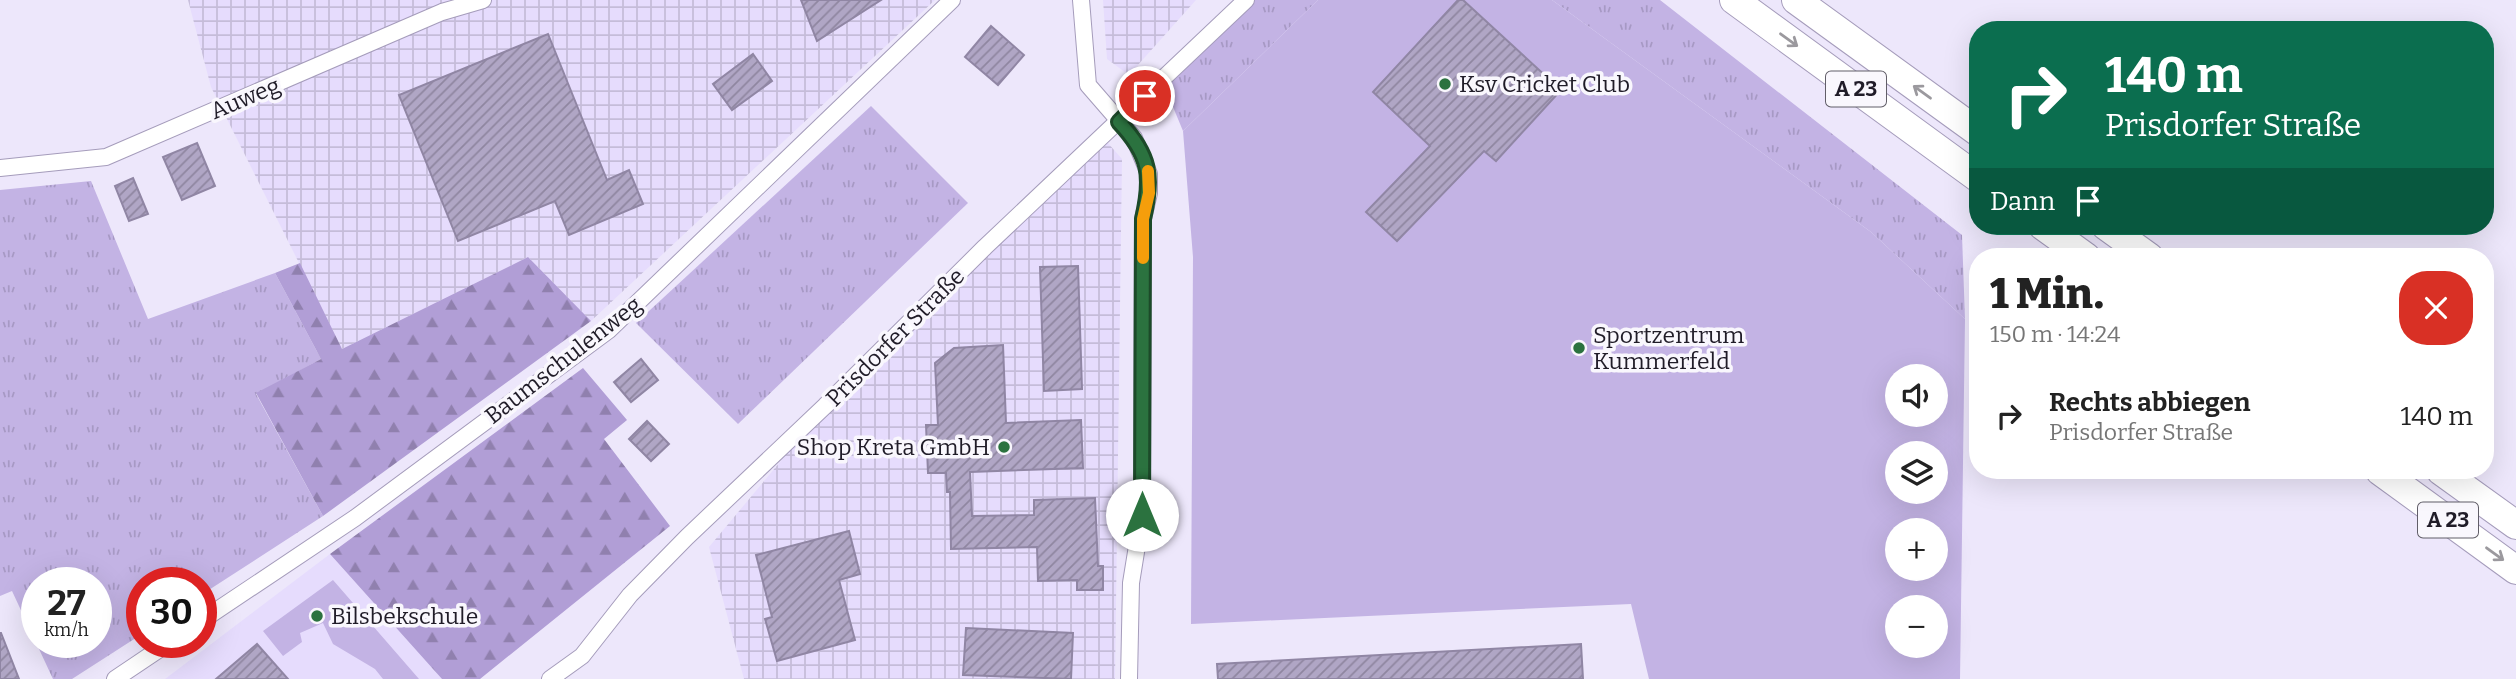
<!DOCTYPE html>
<html lang="de">
<head>
<meta charset="utf-8">
<style>
  :root { --surface:#fff; --page:#f2f2f2; --text:#222; --muted:#767676 }
  body { margin:0; font-family:Bitter,serif; background:var(--page); color:var(--text); height:100vh; display:flex; flex-direction:column; font-size:26px; white-space:nowrap }
  * { box-sizing:border-box; margin:0 }
  p { font-size:23px; color:var(--muted) }
  .icon { flex:none; width:38px; height:38px; fill:none; stroke:currentColor; stroke-width:2; stroke-linecap:round; stroke-linejoin:round }
  .map { position:relative; flex:1; overflow:hidden }
  .details { position:absolute; left:1969px; top:248px; width:525px; height:231px; display:flex; flex-direction:column; background:var(--surface); border-radius:28px; box-shadow:0 7px 28px #0002 }
  .details>* { flex:none }
  .hud { position:absolute; left:1969px; top:21px; width:525px; height:214px; border-radius:28px; box-shadow:0 7px 28px #0002; background:#0b6e4f; color:#fff; overflow:hidden }
  .controls { position:absolute; left:1885px; top:364px; display:grid; gap:14px }
  .controls a { display:grid; place-items:center; width:63px; height:63px; border-radius:50%; background:var(--surface); box-shadow:0 7px 28px #0002; font-size:35px }
  .speed { position:absolute; left:21px; top:567px; display:flex; gap:14px; font-size:35px; font-weight:700; text-align:center }
  .speed>* { display:grid; place-content:center; width:91px; height:91px; border-radius:50%; background:var(--surface); box-shadow:0 7px 28px #0002; line-height:1 }
  .speed small { font-size:18px; font-weight:400 }
  .speed .limit { border:10px solid #d22; background:#fff; color:#111 }
  .pin { position:absolute; display:grid; place-items:center; width:60px; height:60px; color:#fff; margin:-30px; border:4px solid #fff; border-radius:50%; box-shadow:0 2px 7px #0007 }
  .me { position:absolute; width:77px; margin:-38px; rotate:0deg; stroke-linejoin:round; filter:drop-shadow(0 0 5px #0008) }
  .turn { display:flex; align-items:center; gap:24px; height:147px; padding:0 21px; font-size:32px }
  .turn .icon { width:91px; height:91px; stroke-width:2.5 }
  .turn b { display:block; font-size:49px; line-height:60px }
  .then { display:flex; align-items:center; height:66px; padding:0 21px; background:#0003; gap:14px; font-size:26px }
  .round { display:grid; place-items:center; flex:none; width:74px; height:74px; border-radius:28px; background:var(--page) }
  .headline { display:flex; align-items:center; justify-content:space-between; height:119px; padding:0 21px }
  h1 { font-size:42px; font-weight:800; line-height:52px }
  ul { padding:0; list-style:none }
  li { display:flex; align-items:center; gap:21px; height:98px; padding:0 21px }
  li div { flex:1 }
  li b { display:block; font-size:26px }
  li em { font-style:normal }
  .map>svg:first-child { display:block }
</style>
</head>
<body>
<div class="map">
<svg width="2516" height="679" viewBox="0 0 2516 679">
  <defs>
    <pattern id="industrial-grid" width="8" height="8" patternUnits="userSpaceOnUse" patternTransform="scale(1.75)"><rect width="8" height="8" fill="#e6dcfd"/><path d="M0 4h8M4 0v8" fill="none" stroke="#c5bcd9"/></pattern>
    <pattern id="grass-tufts" width="24" height="20" patternUnits="userSpaceOnUse" patternTransform="scale(1.75)"><rect width="24" height="20" fill="#c3b3e4"/><path d="M3 7l-1-3M5 7V3M7 7l1-3M15 17l-1-3M17 17v-4M19 17l1-3" fill="none" stroke="#a799c4"/></pattern>
    <pattern id="forest-firs" width="22" height="20" patternUnits="userSpaceOnUse" patternTransform="scale(1.75)"><rect width="22" height="20" fill="#b19ed6"/><path d="M5 1l3.5 6h-7zM16 11l3.5 6h-7z" fill="#9080ae"/></pattern>
    <pattern id="building-hatch" width="6" height="6" patternUnits="userSpaceOnUse" patternTransform="scale(1.75)"><rect width="6" height="6" fill="#b0a6c5"/><path d="M-1 1l2-2M0 6l6-6M5 7l2-2" fill="none" stroke="#8f86a0"/></pattern>
  </defs>
  <rect width="100%" height="100%" fill="#ede7fb"/>
  <polygon fill="#e6dcfd" points="330,554 442,679 165,679"/>
  <g fill="url(#industrial-grid)">
    <polygon points="188,0 935,0 591,321 528,257 342,349 211,87"/>
    <polygon points="1103,0 1196,0 1129,75 1107,59"/>
    <polygon points="1100,134 1122,159 1115,679 744,679 709,547 826,407"/>
  </g>
  <g fill="url(#grass-tufts)" fill-rule="evenodd">
    <polygon points="1254,0 1318,0 1183,131 1161,78"/>
    <polygon points="1552,0 1660,0 1962,235 1965,319 1871,232"/>
    <polygon points="871,106 968,203 738,424 636,323"/>
    <path d="M91,181L148,319L275,273L321,359L256,394L323,516L201,595V583H142V634L72,679H53L12,591L0,596V190ZM37,583H96V642H37Z"/>
  </g>
  <g fill="url(#forest-firs)">
    <polygon points="528,257 591,321 323,516 256,393 321,359 275,273 300,263 342,349"/>
    <polygon points="583,368 627,420 604,439 670,526 480,679 442,679 330,554"/>
  </g>
  <g fill="#c3b3e4" fill-rule="evenodd">
    <path d="M1318,0H1552L1871,232L1965,319L1960,679H1649L1631,604L1191,624L1193,257L1183,131ZM1897,376H1936V415H1897ZM1897,453H1936V492H1897ZM1897,530H1936V569H1897ZM1897,607H1936V646H1897Z"/>
    <polygon points="333,580 419,679 383,679 375,669 333,644 323,623 300,633 302,642 283,656 263,631"/>
  </g>
  <g fill="url(#building-hatch)" stroke="#9086a4" stroke-width="2">
    <polygon points="801,0 881,0 817,41"/>
    <polygon points="1458,0 1463,0 1561,90 1496,161 1484,151 1397,241 1366,212 1430,146 1373,92"/>
    <polygon points="991,26 1024,55 998,85 965,57"/>
    <polygon points="548,34 607,180 629,170 643,204 569,235 555,201 458,241 399,95"/>
    <polygon points="753,54 772,81 732,110 713,84"/>
    <polygon points="197,143 215,186 182,200 163,157"/>
    <polygon points="133,178 148,214 129,221 115,186"/>
    <polygon points="1078,266 1082,389 1044,391 1040,267"/>
    <polygon points="1003,345 1006,423 1081,420 1083,468 970,472 972,516 1034,515 1034,500 1095,498 1098,566 1103,566 1103,590 1077,590 1077,580 1038,581 1037,547 951,549 950,492 947,492 946,473 928,473 926,425 938,425 935,363 954,348"/>
    <polygon points="641,359 658,380 631,402 614,382"/>
    <polygon points="647,421 669,444 651,461 629,439"/>
    <polygon points="849,531 860,574 839,580 855,640 777,661 765,619 772,617 756,555"/>
    <polygon points="966,628 1073,633 1071,679 963,675"/>
    <polygon points="0,633 1,633 19,679 0,679"/>
    <polygon points="257,644 288,679 216,679"/>
    <polygon points="1581,644 1583,679 1218,679 1217,664"/>
  </g>
  <g fill="none" stroke-linecap="round" stroke-linejoin="round">
    <defs>
      <g id="minor">
        <polyline points="1081,0 1088,85 1134,138 1149,174 1149,193 1143,219 1142,515 1131,583 1129,679"/>
        <polyline points="0,168 106,157 442,12 483,0"/>
        <polyline points="201,621 355,518 609,330 952,0"/>
        <polyline points="115,679 170,642"/>
        <polyline points="550,679 582,656 630,595 687,537 825,406 985,247 1246,0"/>
      </g>
      <g id="motorway">
        <polyline points="1734,0 1978,178"/>
        <polyline points="1796,0 1978,132"/>
        <polyline points="2043,226 2086,257"/>
        <polyline points="2106,226 2149,257"/>
        <polyline points="2380,471 2516,570"/>
        <polyline points="2441,471 2516,525"/>
      </g>
    </defs>
    <use href="#minor" stroke="#a59cbb" stroke-width="18"/>
    <use href="#motorway" stroke="#a59cbb" stroke-width="30"/>
    <use href="#minor" stroke="#fff" stroke-width="16"/>
    <use href="#motorway" stroke="#fff" stroke-width="28"/>
  </g>
  <defs><path id="oneway-shaft" d="M-6 0H5M1.5-3L5.5 0L1.5 3" fill="none" stroke-width="1.6" stroke-linecap="round" stroke-linejoin="round" transform="scale(1.75)"/></defs>
  <g stroke="#9b999e">
    <use href="#oneway-shaft" transform="translate(1789 40) rotate(36)"/>
    <use href="#oneway-shaft" transform="translate(1922 92) rotate(-144)"/>
    <use href="#oneway-shaft" transform="translate(2495 554) rotate(36)"/>
  </g>
  <g fill="none" stroke-linecap="round" stroke-linejoin="round">
    <defs>
      <path id="route" d="M1142,515L1143,219C1153,176 1150,155 1119,122L1145,96"/>
    </defs>
    <use href="#route" stroke="#1c4a29" stroke-width="18"/>
    <use href="#route" stroke="#2b723f" stroke-width="12"/>
    <polyline stroke="#f59e0b" stroke-width="12" points="1143,258 1143,219 1149,193 1148,171"/>
  </g>
  <g fill="#2b723f" stroke="#f9f7fd" stroke-width="2.5">
    <circle cx="1445" cy="84" r="7"/>
    <circle cx="1579" cy="348" r="7"/>
    <circle cx="1004" cy="447" r="7"/>
    <circle cx="317" cy="616" r="7"/>
  </g>
  <g text-anchor="middle" stroke-width="7" stroke-linejoin="round" paint-order="stroke">
    <g fill="#f9f7fd" stroke="#615e68" stroke-width="2">
      <rect x="1826" y="71.5" width="60" height="35" rx="5"/>
      <rect x="2418" y="502.5" width="60" height="35" rx="5"/>
    </g>
    <g font-size="21" font-weight="bold" fill="#201c28">
      <text x="1856" y="96">A 23</text>
      <text x="2448" y="527">A 23</text>
    </g>
    <g font-size="23" fill="#201c28" stroke="#f9f7fd" text-anchor="start">
      <text x="1459" y="92">Ksv Cricket Club</text>
      <text x="1593" y="343">Sportzentrum<tspan x="1593" dy="26">Kummerfeld</tspan></text>
      <text x="990" y="455" text-anchor="end">Shop Kreta GmbH</text>
      <text x="331" y="624">Bilsbekschule</text>
    </g>
    <g font-size="23" fill="#201c28" stroke="#f9f7fd">
      <text transform="translate(245 98) rotate(-23)" y="8">Auweg</text>
      <text transform="translate(895 337) rotate(-45)" y="8">Prisdorfer Straße</text>
      <text transform="translate(563 360) rotate(-38)" y="8">Baumschulenweg</text>
    </g>
  </g>
</svg>
<div class="controls">
<a><svg class="icon" aria-label="sound" viewBox="0 0 24 24"><path d="M4 9h4l5-4v14l-5-4H4zM17 9q2 3 0 6"/></svg></a>
<a><svg class="icon" aria-label="layers" viewBox="0 0 24 24"><path d="M12 4l9 5-9 5-9-5zM3 14l9 5 9-5"/></svg></a>
<a>+</a>
<a>−</a>
</div>
<div class="speed"><div>27<small>km/h</small></div><div class="limit">30</div></div>
<div class="pin" style="left:1145px;top:96px;background:#d93025"><svg class="icon" aria-label="arrive" viewBox="0 0 24 24"><path d="M6 21V4h12l-3 4 3 4H6"/></svg></div>
<svg class="me" style="left:1142px;top:515px" viewBox="-20 -20 40 40"><circle r="19" fill="#fff"/><path d="M0-13L10 11 0 6-10 11z" fill="#2b723f"/></svg>
<div class="hud">
<div class="turn"><svg class="icon" aria-label="right" viewBox="0 0 24 24"><path d="M7 20v-9h11M14 6l5 5-5 5"/></svg><div><b>140 m</b>Prisdorfer Straße</div></div>
<div class="then">Dann<svg class="icon" aria-label="arrive" viewBox="0 0 24 24"><path d="M6 21V4h12l-3 4 3 4H6"/></svg></div>
</div>
<section class="details">
<div class="headline"><div><h1>1 Min.</h1><p>150 m · 14:24</p></div><a class="round" style="background:#d93025;color:#fff"><svg class="icon" aria-label="close" viewBox="0 0 24 24"><path d="M6 6l12 12M18 6L6 18"/></svg></a></div>
<ul>
<li><svg class="icon" aria-label="right" viewBox="0 0 24 24"><path d="M7 20v-9h11M14 6l5 5-5 5"/></svg><div><b>Rechts abbiegen</b><p>Prisdorfer Straße</p></div><em>140 m</em></li>
</ul>
</section>
</div>
</body>
</html>
